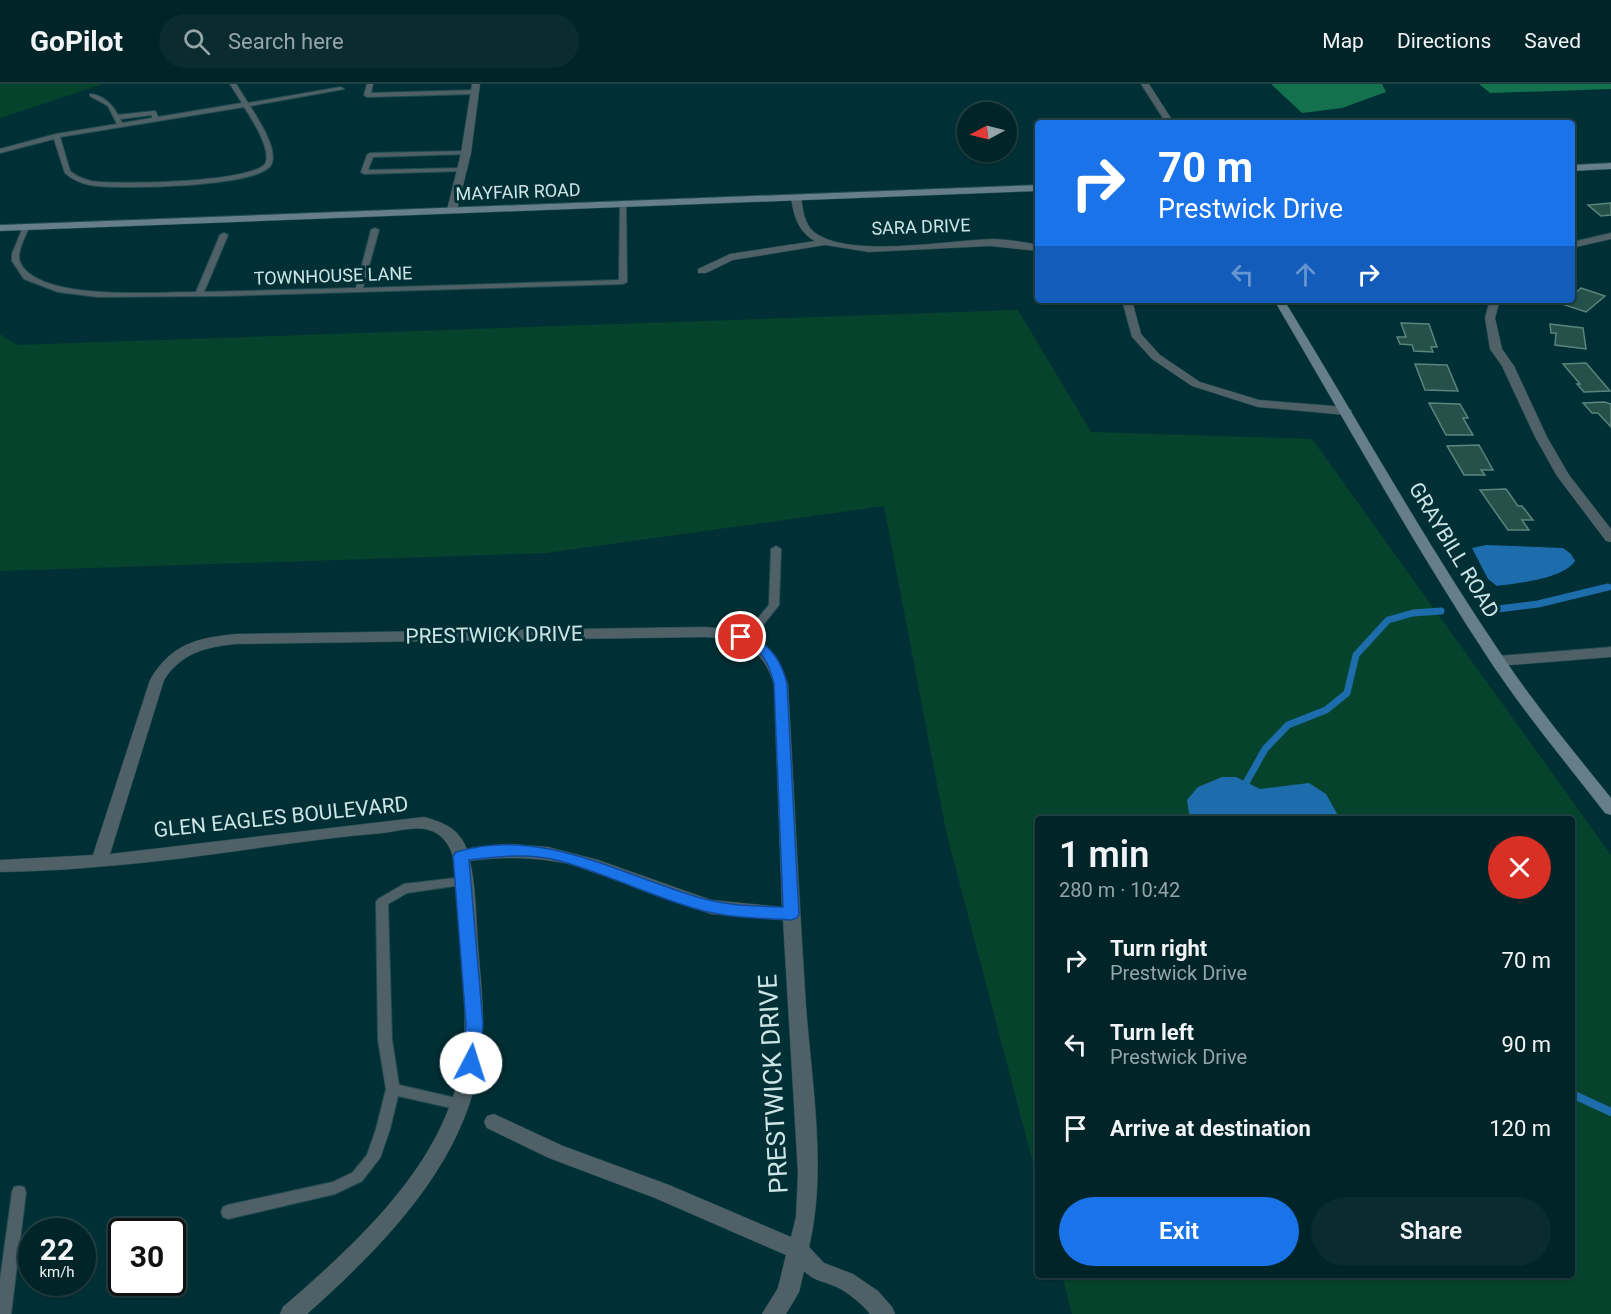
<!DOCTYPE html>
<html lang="en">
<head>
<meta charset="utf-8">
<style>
  :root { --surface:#002428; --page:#0a2c30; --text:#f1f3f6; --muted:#95a4a8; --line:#224145; --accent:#1a73e8 }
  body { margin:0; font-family:Roboto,sans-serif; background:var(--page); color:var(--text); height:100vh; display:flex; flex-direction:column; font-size:22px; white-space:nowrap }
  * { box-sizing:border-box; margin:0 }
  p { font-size:20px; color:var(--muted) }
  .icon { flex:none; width:33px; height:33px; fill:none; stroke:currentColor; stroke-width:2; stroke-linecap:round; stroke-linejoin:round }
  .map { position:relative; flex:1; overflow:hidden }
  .details { position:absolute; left:1035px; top:732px; width:540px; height:462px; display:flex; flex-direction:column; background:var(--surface); border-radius:6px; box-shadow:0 2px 4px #0004,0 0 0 2px var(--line) }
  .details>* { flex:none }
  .hud { position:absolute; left:1035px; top:36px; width:540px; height:183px; border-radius:6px; box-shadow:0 2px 4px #0004,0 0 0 2px var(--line); background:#1a73e8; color:#fff; overflow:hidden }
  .needle { width:39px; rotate:263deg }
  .tools { position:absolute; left:957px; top:18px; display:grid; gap:12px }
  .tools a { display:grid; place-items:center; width:60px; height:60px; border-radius:50%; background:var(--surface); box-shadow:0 2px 4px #0004,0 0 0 2px var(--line); font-size:30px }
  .speed { position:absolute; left:18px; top:1134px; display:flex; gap:12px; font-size:30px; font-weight:700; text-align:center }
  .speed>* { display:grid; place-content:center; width:78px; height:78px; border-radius:50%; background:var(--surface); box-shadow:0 2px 4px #0004,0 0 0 2px var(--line); line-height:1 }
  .speed small { font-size:15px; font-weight:400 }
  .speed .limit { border:3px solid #111; border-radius:9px; background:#fff; color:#111 }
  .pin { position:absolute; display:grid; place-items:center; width:51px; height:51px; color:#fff; margin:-26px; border:3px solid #fff; border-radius:50%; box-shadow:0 2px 6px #0007 }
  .me { position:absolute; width:66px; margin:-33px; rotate:5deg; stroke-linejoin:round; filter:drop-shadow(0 0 4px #0008) }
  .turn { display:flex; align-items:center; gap:21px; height:126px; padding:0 24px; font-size:27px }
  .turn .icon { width:78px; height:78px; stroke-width:2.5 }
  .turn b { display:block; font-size:42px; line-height:51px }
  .lanes { display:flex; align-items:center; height:57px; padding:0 24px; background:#0003; justify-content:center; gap:30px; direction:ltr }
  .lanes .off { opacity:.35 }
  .round { display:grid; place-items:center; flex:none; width:63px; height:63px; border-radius:32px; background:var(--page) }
  .summary { display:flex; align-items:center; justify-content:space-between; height:102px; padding:0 24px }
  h1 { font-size:36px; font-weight:600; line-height:45px }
  .action { display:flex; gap:12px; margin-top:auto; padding:12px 24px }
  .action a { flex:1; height:69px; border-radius:36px; background:var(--accent); color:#fff; font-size:24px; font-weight:600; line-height:69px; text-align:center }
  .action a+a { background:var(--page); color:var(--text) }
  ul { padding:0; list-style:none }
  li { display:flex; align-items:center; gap:18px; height:84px; padding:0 24px }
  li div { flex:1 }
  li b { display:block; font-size:22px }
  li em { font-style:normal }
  header { display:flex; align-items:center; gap:36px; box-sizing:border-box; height:84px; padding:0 30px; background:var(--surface); border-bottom:2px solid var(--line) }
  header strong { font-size:28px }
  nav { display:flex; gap:33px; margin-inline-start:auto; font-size:21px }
  .search { width:420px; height:54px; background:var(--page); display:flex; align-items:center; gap:15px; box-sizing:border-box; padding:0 21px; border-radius:33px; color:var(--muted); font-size:22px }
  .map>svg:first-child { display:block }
</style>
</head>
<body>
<header>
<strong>GoPilot</strong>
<div class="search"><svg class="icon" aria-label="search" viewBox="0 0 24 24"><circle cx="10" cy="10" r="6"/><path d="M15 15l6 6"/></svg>Search here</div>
<nav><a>Map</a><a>Directions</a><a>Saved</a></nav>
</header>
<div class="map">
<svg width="1611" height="1230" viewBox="0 0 1611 1230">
  <rect width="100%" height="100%" fill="#003035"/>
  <g fill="#06432c">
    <polygon points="0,0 103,0 0,34"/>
    <polygon points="1018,226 1091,348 1312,355 1611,771 1611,1230 1072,1230 1062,1191 1572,1191 1572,735 1038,735 1038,1098 946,747 884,422 546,469 0,487 0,250 17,261"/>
  </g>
  <g fill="#14714e">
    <polygon points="1271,0 1382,0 1386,8 1342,24 1302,29"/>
    <polygon points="1479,0 1611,0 1611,5 1490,9"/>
  </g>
  <g fill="#1d6dad">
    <path d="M1486,461L1563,464L1571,470L1575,477C1563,495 1518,499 1497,502L1488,495L1472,464Z"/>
    <polygon points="1222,693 1236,693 1260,705 1309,699 1326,710 1340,735 1190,735 1187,716 1198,703"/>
  </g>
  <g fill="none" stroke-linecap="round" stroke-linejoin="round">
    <g stroke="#1d6dad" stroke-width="7">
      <polyline points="1498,525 1538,520 1608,503"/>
      <polyline points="1242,706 1265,665 1288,641 1326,626 1347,609 1356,571 1388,536 1413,529 1441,527"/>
    </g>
    <polyline stroke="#1d6dad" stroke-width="8" points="1572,1010 1611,1028"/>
  </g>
  <g fill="#26514b" stroke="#59857e" stroke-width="1.5">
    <polygon points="1611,119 1611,131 1601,132 1588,121"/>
    <polygon points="1581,204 1605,212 1586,228 1562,220 1567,216 1572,216 1572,212"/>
    <polygon points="1385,216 1415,216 1417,219 1389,220"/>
    <polygon points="1401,239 1429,240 1437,263 1431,263 1433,268 1414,267 1412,261 1400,260 1397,253 1406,253"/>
    <polygon points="1550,240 1583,244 1586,265 1555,261 1556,249 1551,249"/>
    <polygon points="1586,279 1610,307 1584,308 1577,300 1580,300 1563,280"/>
    <polygon points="1415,280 1447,281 1458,307 1425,306"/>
    <polygon points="1604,318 1611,320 1611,343 1598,329 1592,329 1583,319"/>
    <polygon points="1429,319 1460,320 1468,334 1463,334 1473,351 1446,351"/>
    <polygon points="1479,361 1493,386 1481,386 1485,391 1464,391 1447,362"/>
    <polygon points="1506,405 1518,422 1522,422 1533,436 1522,436 1529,446 1508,446 1480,406"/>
  </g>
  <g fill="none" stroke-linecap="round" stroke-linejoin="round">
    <defs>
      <g id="lane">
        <path d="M230,0H236L248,19L341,3L344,5L250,22C258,35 279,66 271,81C259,103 116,106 90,101C80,99 72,95 65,89L54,55L0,69V65L56,50L117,40L108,22L90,12V10C103,11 112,20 118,31L154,27L156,28L158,33L242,19ZM244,23C252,35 270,63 266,78C259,99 114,101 91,97C83,95 76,92 70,87L60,53ZM152,31V34L122,39L120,35Z"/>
        <polygon points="367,0 373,0 371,9 475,6 478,8 475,10 367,13 364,11"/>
        <polygon points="466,67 469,69 468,70 373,73 368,86 464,84 465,85 462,87 364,90 361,88 367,71 370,69"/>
        <path d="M623,119L626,121L627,198L623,200L224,212L98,213L58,208L24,195L12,177V170L23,143L26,141L29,143C26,152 16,168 20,178C37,218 159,208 196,208L220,151L224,149L228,151L204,208L356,204L371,146L375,144L379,146L363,204L619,196L620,121Z"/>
        <polygon points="776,462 781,465 779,521 750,557 742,557 741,555 742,553 769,521 771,465"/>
        <polygon points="464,793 468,794 470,797 468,800 407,809 388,820 392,956 399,1001 465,1016 467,1020 465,1024 460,1026 398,1012 390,1045 380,1074 362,1097 335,1110 228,1135 223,1133 221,1128 223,1123 228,1121 333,1098 352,1089 367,1071 376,1045 386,1005 378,956 376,818 378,815 404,800"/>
        <polygon points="19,1102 24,1103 26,1108 11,1230 0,1230 0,1196 12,1108 14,1103"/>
      </g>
      <g id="street">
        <polygon points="472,0 480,0 471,69 457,126 452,129 447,126 461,69"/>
        <polygon points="1141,0 1149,0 1174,39 1166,39"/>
        <path d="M796,111L801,114C803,125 804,140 814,148C848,175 949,156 992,155C1007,155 1023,158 1038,161V167L990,162L869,168L825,161L733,176L706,189H698V185L730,170L815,157C798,148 794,132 791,114Z"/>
        <polygon points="1611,149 1611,155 1572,164 1572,158"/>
        <polygon points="1122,216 1132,216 1141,250 1160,271 1200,298 1259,316 1346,323 1352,327 1346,331 1258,323 1192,302 1152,275 1132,253"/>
        <polygon points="1490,216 1500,216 1495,234 1502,265 1514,282 1547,353 1569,391 1611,445 1611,458 1606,457 1557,392 1535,353 1502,282 1490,265 1485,234"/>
        <path d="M705,543C749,546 774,556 788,600C794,708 799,815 806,923C812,1000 827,1088 809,1163L824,1179L853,1190L878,1207L892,1223L895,1230H870C862,1220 851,1211 839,1204C827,1198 813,1197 804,1187L799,1208L786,1230H762L778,1204L786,1171L655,1114L549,1074L487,1044L484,1038L487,1032L494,1030L563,1062L669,1101L791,1153L796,1133L798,1089L783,836L711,830L570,780C536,773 505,772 470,777C476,805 476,834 478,863C481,900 486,939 480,976C465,1080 382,1163 307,1230H280L283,1223C358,1158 447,1078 462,975C469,926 461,876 458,827C456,802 461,759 432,747C419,741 398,747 383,749C308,755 233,769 158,777C105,783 53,787 0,788V776L93,771L150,596C171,560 196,554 236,550ZM705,553C742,555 762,563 774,600L782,823L711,816L598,776L548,763L509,760L467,765C458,744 445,739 424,733L110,770L164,596C181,569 206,563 236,560Z"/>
        <polygon points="1611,563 1611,573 1498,582 1491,577 1498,572"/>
      </g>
      <g id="secondary">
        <polygon points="1611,79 1611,85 1572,87 1572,81"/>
        <polygon points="1038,101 1038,107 0,147 0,141"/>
        <path d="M1274,216H1284C1357,335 1425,458 1503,573C1536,622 1574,668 1611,714V731L1605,729C1567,680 1527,632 1492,580C1414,462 1346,338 1274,216Z"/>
      </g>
    </defs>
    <use href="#lane" stroke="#214d51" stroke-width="2"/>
    <use href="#street" stroke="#214d51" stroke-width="1"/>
    <use href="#secondary" stroke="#214d51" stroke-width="1"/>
    <use href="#lane" fill="#506067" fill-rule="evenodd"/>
    <use href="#street" fill="#506067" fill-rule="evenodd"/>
    <use href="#secondary" fill="#657e89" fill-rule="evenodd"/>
  </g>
  <path fill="#1a73e8" stroke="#114b97" stroke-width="1.5" d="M741,549C767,556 781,574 787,600L799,830L797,834L791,836C760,834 730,834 700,826C652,813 608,790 560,777C531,769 499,772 469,776L483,940L480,979L477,984L471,986L465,984L462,979L466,940L453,772L456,768C541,742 621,791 701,814C728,822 755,822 783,823L774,600C770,584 766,571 751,563C745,559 739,558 734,553L736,550Z"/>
  <g text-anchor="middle" stroke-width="6" stroke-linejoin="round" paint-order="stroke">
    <g font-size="18" fill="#cde4e6" stroke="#003035">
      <text transform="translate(518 108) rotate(-2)" y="6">MAYFAIR ROAD</text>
      <text transform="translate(921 143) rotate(-2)" y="6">SARA DRIVE</text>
      <text transform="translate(333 192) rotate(-2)" y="6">TOWNHOUSE LANE</text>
    </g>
    <g font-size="21" fill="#cde4e6" stroke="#003035">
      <text transform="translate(1454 466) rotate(59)" y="7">GRAYBILL ROAD</text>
      <text transform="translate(494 551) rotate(-1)" y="7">PRESTWICK DRIVE</text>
      <text transform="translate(281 733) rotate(-6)" y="7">GLEN EAGLES BOULEVARD</text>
    </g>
    <g font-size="26" fill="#cde4e6" stroke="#003035">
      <text transform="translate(773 1000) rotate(-93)" y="9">PRESTWICK DRIVE</text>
    </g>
  </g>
</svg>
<div class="tools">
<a><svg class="needle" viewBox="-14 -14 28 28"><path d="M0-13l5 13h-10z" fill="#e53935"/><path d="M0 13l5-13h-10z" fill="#95a4a8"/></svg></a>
</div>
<div class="speed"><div>22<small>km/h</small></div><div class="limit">30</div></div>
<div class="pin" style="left:741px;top:553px;background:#d93025"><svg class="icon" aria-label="arrive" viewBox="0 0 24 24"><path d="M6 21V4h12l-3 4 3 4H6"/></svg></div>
<svg class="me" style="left:471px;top:979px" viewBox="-20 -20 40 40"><circle r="19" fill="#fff"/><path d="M0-13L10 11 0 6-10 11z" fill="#1a73e8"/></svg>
<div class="hud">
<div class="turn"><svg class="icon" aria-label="right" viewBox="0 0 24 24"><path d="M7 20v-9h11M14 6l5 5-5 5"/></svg><div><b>70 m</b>Prestwick Drive</div></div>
<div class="lanes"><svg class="icon off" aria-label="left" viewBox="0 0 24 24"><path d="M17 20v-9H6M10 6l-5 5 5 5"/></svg><svg class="icon off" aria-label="ahead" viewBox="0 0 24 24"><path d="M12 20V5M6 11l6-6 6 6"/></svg><svg class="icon" aria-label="right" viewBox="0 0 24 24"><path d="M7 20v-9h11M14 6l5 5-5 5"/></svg></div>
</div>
<section class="details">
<div class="summary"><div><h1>1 min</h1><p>280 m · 10:42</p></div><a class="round" style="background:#d93025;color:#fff"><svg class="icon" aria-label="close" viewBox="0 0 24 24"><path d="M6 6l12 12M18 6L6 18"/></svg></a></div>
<ul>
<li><svg class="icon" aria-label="right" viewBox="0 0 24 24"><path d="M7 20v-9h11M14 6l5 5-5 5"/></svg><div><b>Turn right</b><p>Prestwick Drive</p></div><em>70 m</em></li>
<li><svg class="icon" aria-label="left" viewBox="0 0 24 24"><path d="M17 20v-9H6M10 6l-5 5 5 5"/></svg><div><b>Turn left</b><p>Prestwick Drive</p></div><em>90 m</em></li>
<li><svg class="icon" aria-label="arrive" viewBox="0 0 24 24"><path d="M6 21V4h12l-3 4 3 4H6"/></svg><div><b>Arrive at destination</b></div><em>120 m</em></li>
</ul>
<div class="action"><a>Exit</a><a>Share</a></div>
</section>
</div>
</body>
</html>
